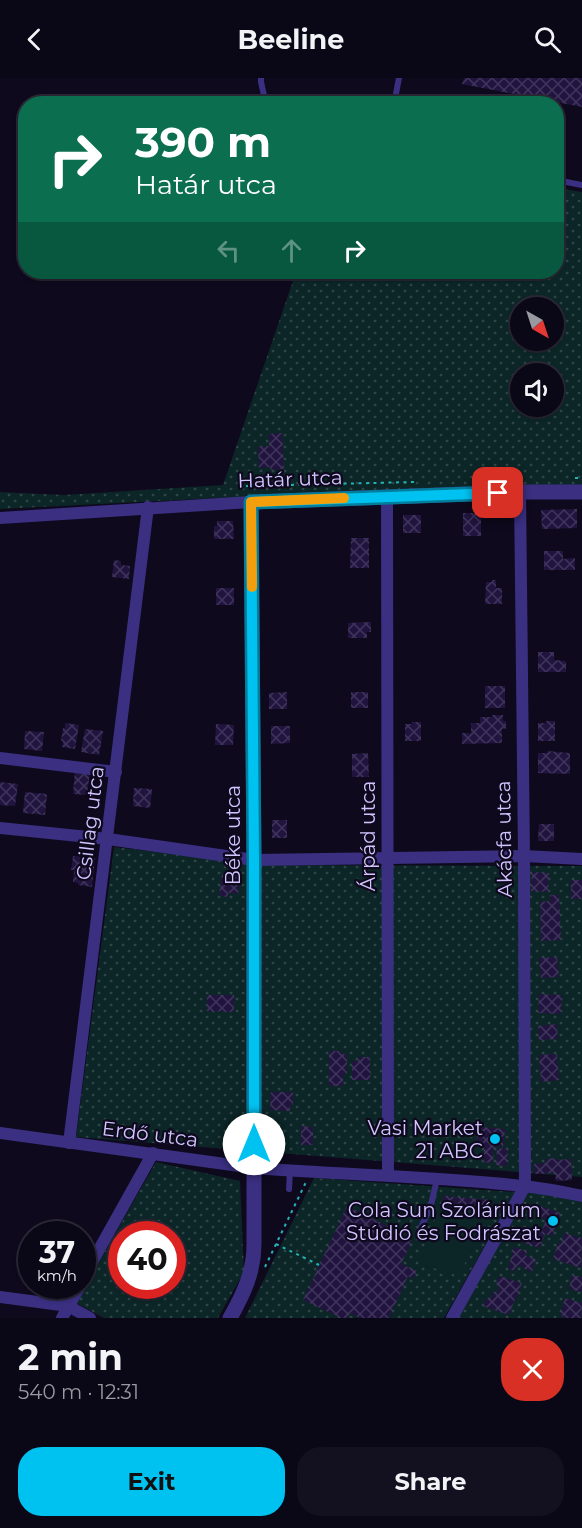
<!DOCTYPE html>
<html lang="en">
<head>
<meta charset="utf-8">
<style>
  :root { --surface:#0a0716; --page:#13101f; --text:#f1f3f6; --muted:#9999a1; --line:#2a2835; --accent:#00c2f0 }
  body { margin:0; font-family:Montserrat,sans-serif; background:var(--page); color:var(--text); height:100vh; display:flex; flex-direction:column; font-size:22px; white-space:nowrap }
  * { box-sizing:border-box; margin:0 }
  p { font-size:20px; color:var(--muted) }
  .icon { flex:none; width:33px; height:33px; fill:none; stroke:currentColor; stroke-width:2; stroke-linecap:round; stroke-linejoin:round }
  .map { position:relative; height:1240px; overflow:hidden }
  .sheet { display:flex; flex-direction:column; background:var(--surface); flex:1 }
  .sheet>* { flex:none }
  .top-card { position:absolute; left:18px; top:18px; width:546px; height:183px; border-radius:24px; box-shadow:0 2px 4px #0004,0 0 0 2px var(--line); background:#0b6e4f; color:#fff; overflow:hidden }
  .needle { width:39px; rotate:141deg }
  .tools { position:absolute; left:510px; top:219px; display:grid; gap:12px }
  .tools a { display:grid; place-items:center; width:54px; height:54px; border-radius:50%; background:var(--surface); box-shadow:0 2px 4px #0004,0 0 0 2px var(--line); font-size:30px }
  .speed { position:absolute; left:18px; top:1143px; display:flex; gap:12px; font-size:30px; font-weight:700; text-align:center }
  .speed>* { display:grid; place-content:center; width:78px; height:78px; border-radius:50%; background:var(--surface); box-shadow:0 2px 4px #0004,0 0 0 2px var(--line); line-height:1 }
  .speed small { font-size:15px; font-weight:400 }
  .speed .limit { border:9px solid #d22; background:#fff; color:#111 }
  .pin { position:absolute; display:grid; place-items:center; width:51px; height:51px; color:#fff; margin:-26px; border-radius:12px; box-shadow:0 3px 9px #0006 }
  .me { position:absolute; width:66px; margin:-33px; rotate:0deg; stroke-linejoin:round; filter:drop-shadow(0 0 4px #0008) }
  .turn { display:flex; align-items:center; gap:21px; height:126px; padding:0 18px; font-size:27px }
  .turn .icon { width:78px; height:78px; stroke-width:2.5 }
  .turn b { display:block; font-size:42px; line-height:51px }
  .lanes { display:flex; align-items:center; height:57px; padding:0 18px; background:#0003; justify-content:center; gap:30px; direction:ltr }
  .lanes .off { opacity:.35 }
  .round { display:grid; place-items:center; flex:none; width:63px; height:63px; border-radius:24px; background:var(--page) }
  .headline { display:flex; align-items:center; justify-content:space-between; height:102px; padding:0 18px }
  h1 { font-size:36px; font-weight:700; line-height:45px }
  .action { display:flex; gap:12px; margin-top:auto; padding:12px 18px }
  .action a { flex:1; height:69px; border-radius:24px; background:var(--accent); color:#111; font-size:24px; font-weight:700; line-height:69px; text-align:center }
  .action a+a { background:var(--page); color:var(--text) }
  header { display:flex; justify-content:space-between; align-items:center; height:78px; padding:0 18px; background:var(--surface); font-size:27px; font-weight:700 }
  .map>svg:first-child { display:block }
</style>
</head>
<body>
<header><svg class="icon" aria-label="back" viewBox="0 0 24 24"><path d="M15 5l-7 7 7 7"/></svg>Beeline<svg class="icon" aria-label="search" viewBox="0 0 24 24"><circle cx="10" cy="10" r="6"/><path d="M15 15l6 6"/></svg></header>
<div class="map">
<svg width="582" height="1240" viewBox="0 0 582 1240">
  <defs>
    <pattern id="grass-dots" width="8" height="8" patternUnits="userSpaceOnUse" patternTransform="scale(1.5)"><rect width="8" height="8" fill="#0c2627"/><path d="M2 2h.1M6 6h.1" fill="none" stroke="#2e4447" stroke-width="1.8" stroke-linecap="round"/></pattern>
    <pattern id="building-cross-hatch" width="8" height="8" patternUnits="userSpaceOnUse" patternTransform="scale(1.5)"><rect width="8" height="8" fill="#21143f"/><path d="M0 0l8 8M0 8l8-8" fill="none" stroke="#40355c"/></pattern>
  </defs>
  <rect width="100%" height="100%" fill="#0e091d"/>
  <g fill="url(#grass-dots)" fill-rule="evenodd">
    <path d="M557,110L582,114V410H522L219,420L0,431V414L64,417L223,407L296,194H556ZM520,230H554V262H520ZM520,296H554V328H520Z"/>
    <polygon points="114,769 262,787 582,788 582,1099 76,1059"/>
    <path d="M156,1084L240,1103L244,1194L218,1240H104L76,1225ZM122,1156H172V1208H122Z"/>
    <polygon points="314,1100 515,1114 444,1240 245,1240"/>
    <polygon points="525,1108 582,1120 582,1240 455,1240"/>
  </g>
  <polygon fill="#0c2627" points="438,1134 485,1142 459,1198 418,1185"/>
  <g fill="url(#building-cross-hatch)">
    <polygon points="464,0 582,0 582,29 462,6"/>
    <polygon points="282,355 284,391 271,392 270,389 259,390 258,369 269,368 269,356"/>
    <polygon points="577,431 577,450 542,451 541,432"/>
    <rect x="463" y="435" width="18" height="23"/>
    <rect x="403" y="437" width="18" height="18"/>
    <polygon points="217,443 233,443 234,461 214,461 214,448 217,448"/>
    <polygon points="351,460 369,460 369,490 350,490"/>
    <polygon points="544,473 563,473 563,481 575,480 575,492 544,492"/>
    <polygon points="114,482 121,483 121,487 130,488 129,501 112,499"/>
    <polygon points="492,502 496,502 496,510 502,510 502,526 485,526 486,504 492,504"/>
    <rect x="216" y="510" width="18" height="17"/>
    <polygon points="371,544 371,554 367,554 367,560 348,560 348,545"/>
    <polygon points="538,574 554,574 554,582 566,583 566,594 538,594"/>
    <rect x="485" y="608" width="20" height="22"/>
    <polygon points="287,614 287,631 269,631 269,615"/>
    <rect x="351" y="614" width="17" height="16"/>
    <polygon points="492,637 503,637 503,643 506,643 506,651 502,651 502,665 462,666 462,655 471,655 471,645 480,645 480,639 492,639"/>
    <polygon points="546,643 555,643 555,663 538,663 538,645 546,645"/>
    <polygon points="412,644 421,644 421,663 405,663 405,646 412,646"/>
    <polygon points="65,645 79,647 75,671 62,669 63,663 61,663 63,650 65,650"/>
    <polygon points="216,646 234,647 233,667 215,667"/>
    <polygon points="271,648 290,648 290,665 271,666"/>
    <polygon points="85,651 103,653 99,677 81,674"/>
    <polygon points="25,653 44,654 42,673 24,671"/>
    <polygon points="547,673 570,675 570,696 538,695 538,675 547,675"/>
    <polygon points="368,675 369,699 352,699 352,676"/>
    <polygon points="75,692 90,694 87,717 73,716"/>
    <polygon points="0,704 18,706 15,728 0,727"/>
    <polygon points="134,710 152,711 150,730 133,728"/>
    <polygon points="25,714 47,716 45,737 23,735"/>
    <rect x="272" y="742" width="15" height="18"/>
    <polygon points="539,746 554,746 554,763 538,763"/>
    <polygon points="73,778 95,780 92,809 78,807 78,805 73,804 74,792 71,792"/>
    <polygon points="532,794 549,795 548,814 531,813"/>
    <polygon points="222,796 240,799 238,816 228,815 228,819 219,818"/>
    <rect x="571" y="802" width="11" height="19"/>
    <polygon points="550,817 559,817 561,862 541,863 540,824 550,823"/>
    <polygon points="557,879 559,899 541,900 539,880"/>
    <polygon points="539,916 562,917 561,936 538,935"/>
    <polygon points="207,917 234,917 234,934 207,933"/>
    <polygon points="557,946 558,961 539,962 538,948"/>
    <polygon points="329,973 341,973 341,976 347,976 347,996 343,996 343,1008 329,1008"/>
    <polygon points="557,976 559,1002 541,1004 539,977"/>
    <polygon points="358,979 370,979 370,991 371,991 370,1002 352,1002 352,983 358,983"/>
    <polygon points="271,1014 293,1014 293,1027 290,1027 290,1033 270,1032"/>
    <polygon points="301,1048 313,1049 313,1067 301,1067"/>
    <polygon points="478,1049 505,1051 503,1069 494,1068 493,1085 483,1084 484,1069 476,1069"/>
    <polygon points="497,1070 508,1071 507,1088 496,1087"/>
    <polygon points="555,1080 555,1082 571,1081 572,1102 556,1103 555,1095 535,1096 534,1086 546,1085 546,1081"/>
    <polygon points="443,1118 491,1122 490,1133 442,1130"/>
    <polygon points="347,1128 392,1150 390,1153 412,1163 401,1186 417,1193 413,1201 408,1198 389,1240 360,1240 350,1235 348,1240 341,1240 303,1222"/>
    <polygon points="541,1128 560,1135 552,1158 545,1156 540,1170 521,1164 523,1158 519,1156 522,1148 541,1155 546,1141 538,1138"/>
    <polygon points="564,1155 582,1160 581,1190 553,1181 558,1165 561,1166"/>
    <polygon points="514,1169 527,1173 526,1178 536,1181 532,1194 522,1190 522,1189 517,1187 515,1193 508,1191"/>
    <polygon points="572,1197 582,1199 582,1214 569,1211"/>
    <polygon points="499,1198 522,1205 516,1222 515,1221 509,1237 483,1228 486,1220 490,1222 493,1214 497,1215 499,1208 496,1207"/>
    <polygon points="565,1220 582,1225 581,1240 562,1240 563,1237 560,1238"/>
  </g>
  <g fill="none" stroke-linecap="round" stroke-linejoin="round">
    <g stroke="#21b3b7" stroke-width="2" stroke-dasharray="3 4.5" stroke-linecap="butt">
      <polyline points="575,400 582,400"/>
      <polyline points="246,408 414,404"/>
      <polyline points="276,1166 319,1187"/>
      <polyline points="265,1189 306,1104"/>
    </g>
    <g stroke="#3a2f81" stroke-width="6">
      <polyline points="261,0 261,4 266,26"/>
      <polyline points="365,22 389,26"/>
      <polyline points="394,26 399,0"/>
      <polyline points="556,102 582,107"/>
      <polyline points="289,1111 290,1093"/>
      <polyline points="419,1154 431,1127 437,1101"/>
    </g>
    <g stroke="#3a2f81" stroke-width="12">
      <polyline points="387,419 388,1097"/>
      <polyline points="0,440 251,424"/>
      <polyline points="0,680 116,694"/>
      <polyline points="0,750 108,761 254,782 524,778 582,781"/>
      <path d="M0,1055L254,1090C344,1097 434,1098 523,1108C543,1110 563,1114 582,1118"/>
      <polyline points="69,1065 148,429"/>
      <polyline points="82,1202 153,1075"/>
      <polyline points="0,1219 68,1228 90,1240"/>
      <polyline points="62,1240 80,1208"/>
      <polyline points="452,1240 525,1108 524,778 520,414"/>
    </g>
    <path stroke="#3a2f81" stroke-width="15" d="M230,1240C243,1217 254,1194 254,1167V782L251,424L520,414H582"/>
  </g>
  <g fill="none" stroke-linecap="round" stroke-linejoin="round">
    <defs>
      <polyline id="route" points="254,1066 254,782 251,424 498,415"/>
    </defs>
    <use href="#route" stroke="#007e9c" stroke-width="15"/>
    <use href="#route" stroke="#00c2f0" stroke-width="10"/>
    <polyline stroke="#f59e0b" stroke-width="10" points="252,509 251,424 344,420"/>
  </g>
  <g fill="#00c2f0" stroke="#0e091d" stroke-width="2">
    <circle cx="495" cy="1061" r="6"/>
    <circle cx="553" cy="1143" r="6"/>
  </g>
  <g text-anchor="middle" stroke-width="4.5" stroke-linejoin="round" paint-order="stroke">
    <g font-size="20" fill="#d1c5ff" stroke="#0e091d">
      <text transform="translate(290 401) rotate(-2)" y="7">Határ utca</text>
      <text transform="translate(90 745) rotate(-83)" y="7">Csillag utca</text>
      <text transform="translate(233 757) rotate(-90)" y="7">Béke utca</text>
      <text transform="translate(368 758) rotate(-90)" y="7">Árpád utca</text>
      <text transform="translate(504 761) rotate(-91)" y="7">Akácfa utca</text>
      <text transform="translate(150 1056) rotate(7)" y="7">Erdő utca</text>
    </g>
    <g font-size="20" fill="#d1c5ff" stroke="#0e091d" text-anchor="end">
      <text x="483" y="1057">Vasi Market<tspan x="483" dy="23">21 ABC</tspan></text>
      <text x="541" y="1139">Cola Sun Szolárium<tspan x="541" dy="23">Stúdió és Fodrászat</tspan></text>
    </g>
  </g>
</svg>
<div class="tools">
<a><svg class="needle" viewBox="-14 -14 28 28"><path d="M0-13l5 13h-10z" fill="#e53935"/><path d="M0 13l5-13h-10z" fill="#9999a1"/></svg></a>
<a><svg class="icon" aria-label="sound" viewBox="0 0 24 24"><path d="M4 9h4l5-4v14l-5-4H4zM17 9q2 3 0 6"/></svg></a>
</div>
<div class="speed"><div>37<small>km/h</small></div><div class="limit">40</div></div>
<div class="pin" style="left:498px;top:415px;background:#d93025"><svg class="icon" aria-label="arrive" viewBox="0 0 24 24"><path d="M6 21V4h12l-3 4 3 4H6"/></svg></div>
<svg class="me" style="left:254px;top:1066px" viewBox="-20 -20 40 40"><circle r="19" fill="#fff"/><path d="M0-13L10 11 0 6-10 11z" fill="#00c2f0"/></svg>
<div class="top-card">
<div class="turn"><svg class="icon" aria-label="right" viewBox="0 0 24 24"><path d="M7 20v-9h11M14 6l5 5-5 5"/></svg><div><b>390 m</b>Határ utca</div></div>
<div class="lanes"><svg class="icon off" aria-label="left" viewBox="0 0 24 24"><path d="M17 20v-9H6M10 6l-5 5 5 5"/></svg><svg class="icon off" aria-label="ahead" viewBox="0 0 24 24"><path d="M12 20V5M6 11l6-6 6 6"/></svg><svg class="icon" aria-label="right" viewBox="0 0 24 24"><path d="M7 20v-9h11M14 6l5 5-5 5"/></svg></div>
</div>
</div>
<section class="sheet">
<div class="headline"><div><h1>2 min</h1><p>540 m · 12:31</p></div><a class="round" style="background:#d93025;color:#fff"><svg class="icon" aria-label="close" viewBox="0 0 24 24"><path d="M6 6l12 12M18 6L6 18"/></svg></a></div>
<div class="action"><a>Exit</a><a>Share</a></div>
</section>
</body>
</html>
